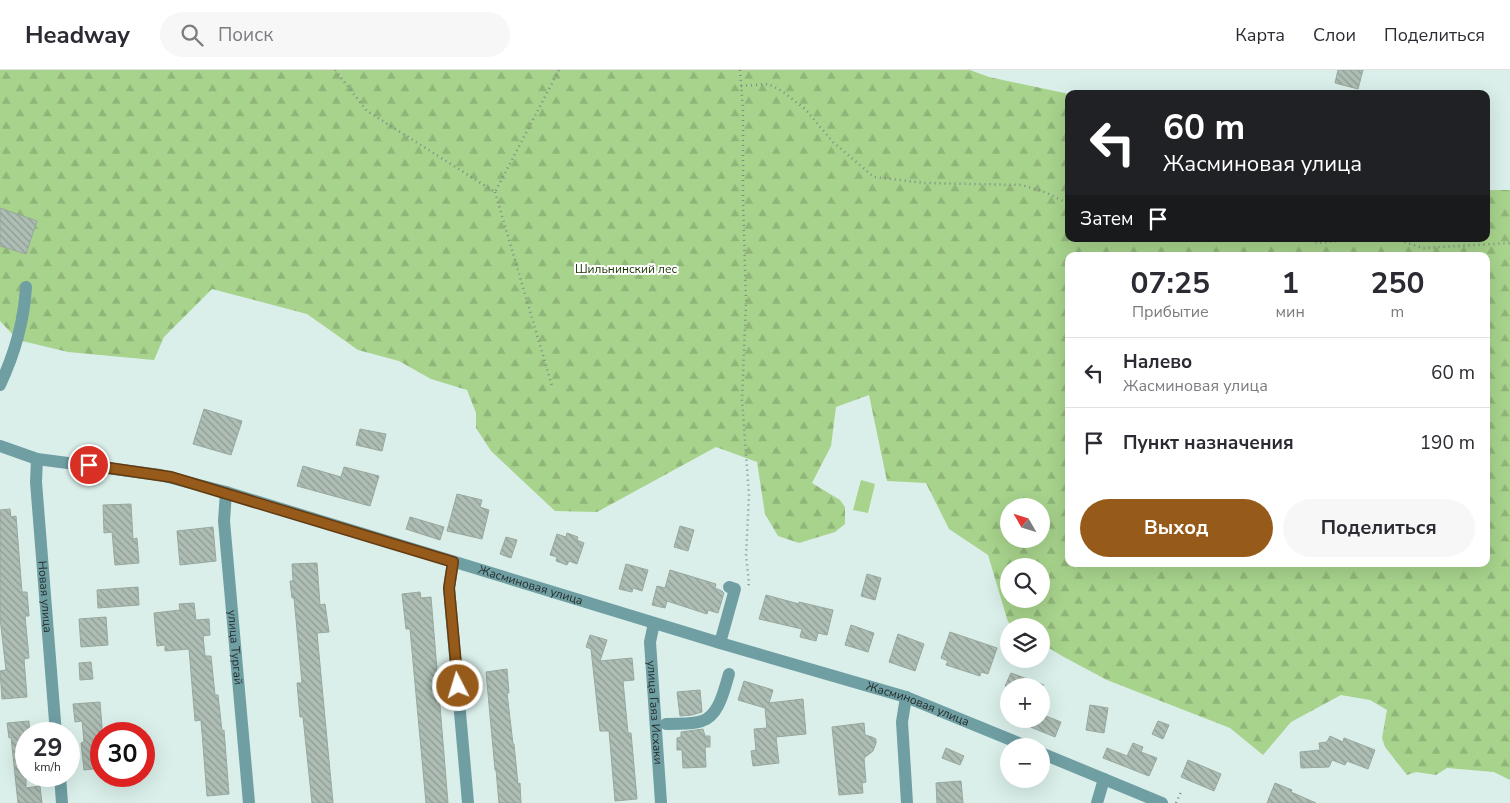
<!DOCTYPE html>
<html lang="ru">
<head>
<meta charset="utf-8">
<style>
  :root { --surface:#fff; --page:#f7f7f7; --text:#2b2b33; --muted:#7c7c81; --line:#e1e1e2; --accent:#965b1b }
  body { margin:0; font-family:"Nunito Sans",sans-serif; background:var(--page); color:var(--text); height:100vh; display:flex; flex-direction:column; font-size:19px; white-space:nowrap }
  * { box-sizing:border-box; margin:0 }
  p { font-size:16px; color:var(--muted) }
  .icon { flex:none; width:28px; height:28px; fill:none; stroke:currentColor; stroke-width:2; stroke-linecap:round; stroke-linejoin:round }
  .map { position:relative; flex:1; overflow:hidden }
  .side { position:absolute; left:1065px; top:182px; width:425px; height:315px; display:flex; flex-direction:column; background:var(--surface); border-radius:10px; box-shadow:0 5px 20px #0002 }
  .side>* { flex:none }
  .banner { position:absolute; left:1065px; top:20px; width:425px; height:152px; border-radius:10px; box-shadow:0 5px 20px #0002; background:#202124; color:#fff; overflow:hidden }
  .needle { width:32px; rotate:309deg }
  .buttons { position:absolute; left:1000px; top:428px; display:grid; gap:10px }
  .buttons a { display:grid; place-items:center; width:50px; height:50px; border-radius:50%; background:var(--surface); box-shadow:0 5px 20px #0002; font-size:25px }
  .speed { position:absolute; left:15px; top:652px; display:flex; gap:10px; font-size:25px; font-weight:700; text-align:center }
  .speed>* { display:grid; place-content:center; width:65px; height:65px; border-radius:50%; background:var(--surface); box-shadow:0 5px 20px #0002; line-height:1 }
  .speed small { font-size:12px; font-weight:400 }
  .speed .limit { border:8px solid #d22; background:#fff; color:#111 }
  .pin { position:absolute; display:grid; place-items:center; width:42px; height:42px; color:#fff; margin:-21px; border:2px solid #fff; border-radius:50%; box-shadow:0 1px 5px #0007 }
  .me { position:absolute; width:55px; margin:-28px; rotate:355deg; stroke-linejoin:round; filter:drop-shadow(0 0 4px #0008) }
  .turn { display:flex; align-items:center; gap:18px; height:105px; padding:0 15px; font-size:22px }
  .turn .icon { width:65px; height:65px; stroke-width:2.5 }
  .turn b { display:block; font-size:35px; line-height:42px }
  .then { display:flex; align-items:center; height:48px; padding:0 15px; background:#0003; gap:10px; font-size:19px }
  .eta { display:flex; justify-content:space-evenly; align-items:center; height:85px; text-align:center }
  .eta b { font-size:30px; font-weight:700; line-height:35px }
  .button { display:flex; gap:10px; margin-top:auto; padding:10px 15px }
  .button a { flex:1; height:58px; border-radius:30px; background:var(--accent); color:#fff; font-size:20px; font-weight:700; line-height:58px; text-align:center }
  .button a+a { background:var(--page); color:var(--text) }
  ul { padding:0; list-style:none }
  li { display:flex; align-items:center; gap:15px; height:70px; padding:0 15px; border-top:1px solid var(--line) }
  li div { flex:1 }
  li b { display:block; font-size:19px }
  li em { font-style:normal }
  header { display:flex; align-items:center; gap:30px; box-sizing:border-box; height:70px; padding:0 25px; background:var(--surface); border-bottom:1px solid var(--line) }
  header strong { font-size:24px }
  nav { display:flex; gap:28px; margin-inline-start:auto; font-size:18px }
  .search { width:350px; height:45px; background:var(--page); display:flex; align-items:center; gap:12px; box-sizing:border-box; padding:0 18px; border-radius:28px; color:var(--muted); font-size:19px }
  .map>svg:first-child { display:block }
</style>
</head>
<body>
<header>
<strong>Headway</strong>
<div class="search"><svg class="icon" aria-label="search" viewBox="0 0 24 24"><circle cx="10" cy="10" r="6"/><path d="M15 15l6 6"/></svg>Поиск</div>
<nav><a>Карта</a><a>Слои</a><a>Поделиться</a></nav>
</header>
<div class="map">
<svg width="1510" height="733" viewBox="0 0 1510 733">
  <defs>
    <pattern id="forest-firs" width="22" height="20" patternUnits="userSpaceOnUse" patternTransform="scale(1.25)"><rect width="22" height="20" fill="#a7d38c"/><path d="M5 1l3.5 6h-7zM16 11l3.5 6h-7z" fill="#90b579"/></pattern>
    <pattern id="building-back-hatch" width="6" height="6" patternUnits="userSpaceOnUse" patternTransform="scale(1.25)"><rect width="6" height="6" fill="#aebeb4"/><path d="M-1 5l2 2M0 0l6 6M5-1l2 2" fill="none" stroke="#8e9b93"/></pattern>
  </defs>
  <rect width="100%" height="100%" fill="#daefea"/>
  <polygon fill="#a7d38c" points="861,410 875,414 868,443 853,440"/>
  <path fill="url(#forest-firs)" fill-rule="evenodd" d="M0,0H970L989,7L1069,24V169H1486V120H1510V710L1494,702L1447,698L1436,705L1416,702L1407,705L1385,677L1382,668L1387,640L1370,630L1341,625L1291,652L1263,685L1230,658L1107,610L1062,586L1041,573V556H1015L1008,552L988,485L949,459L926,413L887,411L869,325L836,337L831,376L812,413L840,430L845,437V454L835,462L799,473L778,466L765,444L757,392L716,377L597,442L555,441L491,381L476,358V343L467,320L431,309L399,291L358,280L307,244L212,219L164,267L154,290L68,282L18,270L0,251ZM1069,186H1486V494H1069ZM1009,436H1041V469H1009ZM1009,496H1041V529H1009Z"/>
  <g fill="url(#building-back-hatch)" stroke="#98a89e">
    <polygon points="1338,0 1363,0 1358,19 1335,13"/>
    <polygon points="0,138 37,151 26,184 0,176"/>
    <polygon points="204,339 242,351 231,385 193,374"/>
    <polygon points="360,359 386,364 382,381 356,375"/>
    <polygon points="303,396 341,407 344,397 379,406 370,436 297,416"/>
    <polygon points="457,424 482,430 480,437 489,440 482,469 447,461"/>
    <polygon points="131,434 133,469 137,468 139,493 115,495 112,462 104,463 103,435"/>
    <polygon points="10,439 11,447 16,446 22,522 27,522 29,546 25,546 29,588 24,589 27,627 2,629 0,601 6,600 0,548 0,440"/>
    <polygon points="410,447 444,457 440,470 406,459"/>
    <polygon points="680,456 694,460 688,481 674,477"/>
    <polygon points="213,457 216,491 180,495 177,461"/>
    <polygon points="567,463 578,467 577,470 584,473 577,494 569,491 567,495 556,491 557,487 550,485 557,464 566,467"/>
    <polygon points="506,467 517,470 511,488 500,484"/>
    <polygon points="317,493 320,535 325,534 329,562 317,563 333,733 312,733 303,647 300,647 297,613 302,613 294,528 292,528 290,511 293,511 292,494"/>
    <polygon points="626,494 648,500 642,521 633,518 632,522 619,519"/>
    <polygon points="670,500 716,514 715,518 722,521 724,523 718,543 708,540 707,544 667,531 665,538 652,535 657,516 665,518"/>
    <polygon points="867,504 881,508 875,530 861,526"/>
    <polygon points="138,517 139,535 98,538 97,520"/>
    <polygon points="420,522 421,528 431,527 448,733 426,733 410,559 406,559 402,524"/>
    <polygon points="766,525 799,534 799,532 833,540 827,565 818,563 816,571 800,567 802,559 759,549"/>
    <polygon points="194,533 196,550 209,549 210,565 203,566 205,586 211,586 215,625 218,625 222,661 224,660 229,724 207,726 201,650 195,651 189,579 165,581 165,575 157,576 154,543 180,540 179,534"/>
    <polygon points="106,547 108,575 81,577 79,549"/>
    <polygon points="851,555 874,563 868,582 845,575"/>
    <polygon points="950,562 997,578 988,604 981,602 980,606 946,595 948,591 941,588"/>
    <polygon points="898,564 924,574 915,601 889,592"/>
    <polygon points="590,565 607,570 600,591 632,588 634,610 623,611 628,663 631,663 637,729 615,731 609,661 600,661 591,579 586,577"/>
    <polygon points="91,592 93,609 80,610 79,593"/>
    <polygon points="507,599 509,623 507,623 513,674 514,674 518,714 520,713 521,733 499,733 496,700 495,700 486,602"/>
    <polygon points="1011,603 1044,615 1043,616 1005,616"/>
    <polygon points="744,611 773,620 769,633 803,629 806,664 776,667 779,693 753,696 751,681 756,680 754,659 767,658 765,638 738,630"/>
    <polygon points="700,620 702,642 692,645 680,646 677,622"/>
    <polygon points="100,632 102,656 101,698 84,700 81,673 84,672 82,651 75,652 73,634"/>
    <polygon points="1090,635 1108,638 1104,663 1086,660"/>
    <polygon points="1041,644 1061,652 1055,667 1011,649 1041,649"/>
    <polygon points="29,651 30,664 26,664 26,718 40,716 42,733 18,733 11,667 9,668 7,653"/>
    <polygon points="1158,651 1169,655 1163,669 1152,664"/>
    <polygon points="864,653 865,665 872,667 876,669 876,673 873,681 864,688 866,712 862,713 863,723 839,725 832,657"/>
    <polygon points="703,659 705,666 710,666 710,677 705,677 706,697 683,698 682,680 677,680 677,668 681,667 681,662"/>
    <polygon points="1330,666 1343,672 1344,668 1375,680 1368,699 1347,691 1345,695 1332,690 1329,697 1301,698 1300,682 1320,680 1319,673 1327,672"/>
    <polygon points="1133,673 1143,677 1141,682 1157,688 1149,706 1103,688 1107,678 1127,686"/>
    <polygon points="946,678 964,686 960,695 942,688"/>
    <polygon points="1188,690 1221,704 1214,721 1181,707"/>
    <polygon points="961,711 963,733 937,733 936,713"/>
    <polygon points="1275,713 1292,720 1291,722 1316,733 1267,733"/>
  </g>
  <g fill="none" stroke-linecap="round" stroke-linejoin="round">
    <g stroke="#7d8c88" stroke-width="2.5" stroke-dasharray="1 4" stroke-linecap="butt">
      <polyline points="335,0 367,41 495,122 559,0"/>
      <polyline points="740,0 743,38 743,132 746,232 742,330 749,425 746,486 749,513 748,519"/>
      <polyline points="741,16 768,14 782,21 805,39 833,72 874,107 925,113 1022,115 1047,123 1069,134"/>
      <polyline points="495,122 552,316"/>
      <polyline points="1306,169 1318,173 1356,169"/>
      <polyline points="1395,169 1423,178 1510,173"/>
      <polyline points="1176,733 1182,720"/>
    </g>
    <g stroke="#6f9ea3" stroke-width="12">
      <path d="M0,315C15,283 24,252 26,217"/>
      <path id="s1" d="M0,376L37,389L160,405L226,422L720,573L906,627L1026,676"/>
      <path id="s2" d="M37,389L36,412L56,664"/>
      <path id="s3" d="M226,422L224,451L249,733"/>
      <polyline points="453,492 449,518 468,733"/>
      <path id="s4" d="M654,553L650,572L661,733"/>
      <polyline points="720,573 735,519 729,517"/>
      <polyline points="906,627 902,652 907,733"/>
      <path d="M666,654C677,653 691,655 702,651C719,646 724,620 729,604"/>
      <polyline points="1041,683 1162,733"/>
      <polyline points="60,706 62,733"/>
      <polyline points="1097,733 1104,709"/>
    </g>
  </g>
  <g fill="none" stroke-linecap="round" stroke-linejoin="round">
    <defs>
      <polyline id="route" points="89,395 171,407 453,492 449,518 458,616"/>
    </defs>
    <use href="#route" stroke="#623b12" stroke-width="12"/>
    <use href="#route" stroke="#965b1b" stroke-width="9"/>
  </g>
  <g text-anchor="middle" stroke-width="4" stroke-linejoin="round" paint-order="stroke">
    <g font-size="12" fill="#183400" stroke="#fff">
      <text x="626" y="203">Шильнинский лес</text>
    </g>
    <g font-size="12" fill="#272f2d" stroke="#fff">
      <text dy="4" stroke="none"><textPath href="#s1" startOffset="550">Жасминовая улица</textPath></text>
      <text dy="4" stroke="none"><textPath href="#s2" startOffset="138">Новая улица</textPath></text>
      <text dy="4" stroke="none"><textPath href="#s3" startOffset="156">улица Тургай</textPath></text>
      <text dy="4" stroke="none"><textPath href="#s1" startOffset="955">Жасминовая улица</textPath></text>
      <text dy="4" stroke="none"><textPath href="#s4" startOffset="90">улица Гаяз Исхаки</textPath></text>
    </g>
  </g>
</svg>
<div class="buttons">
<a><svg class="needle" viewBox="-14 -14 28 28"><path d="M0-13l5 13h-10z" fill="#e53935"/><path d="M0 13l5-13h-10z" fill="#7c7c81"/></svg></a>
<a><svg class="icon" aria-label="search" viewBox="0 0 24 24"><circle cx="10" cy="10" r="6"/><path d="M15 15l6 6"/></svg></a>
<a><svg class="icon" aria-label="layers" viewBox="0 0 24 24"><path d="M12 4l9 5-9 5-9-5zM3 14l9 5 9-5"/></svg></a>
<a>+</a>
<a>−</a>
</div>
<div class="speed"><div>29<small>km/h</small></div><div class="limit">30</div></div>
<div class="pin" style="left:89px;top:395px;background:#d93025"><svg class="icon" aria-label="arrive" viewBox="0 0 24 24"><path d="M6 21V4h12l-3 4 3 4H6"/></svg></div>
<svg class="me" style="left:458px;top:616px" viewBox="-20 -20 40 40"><circle r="17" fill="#965b1b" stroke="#fff" stroke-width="3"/><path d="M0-11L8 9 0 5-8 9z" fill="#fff"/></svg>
<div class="banner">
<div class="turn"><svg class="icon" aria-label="left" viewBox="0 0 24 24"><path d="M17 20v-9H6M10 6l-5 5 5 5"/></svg><div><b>60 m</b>Жасминовая улица</div></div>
<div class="then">Затем<svg class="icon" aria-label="arrive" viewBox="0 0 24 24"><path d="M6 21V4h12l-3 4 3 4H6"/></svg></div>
</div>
<section class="side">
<div class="eta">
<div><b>07:25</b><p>Прибытие</p></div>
<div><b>1</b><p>мин</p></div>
<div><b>250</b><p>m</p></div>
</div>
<ul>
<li><svg class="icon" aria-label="left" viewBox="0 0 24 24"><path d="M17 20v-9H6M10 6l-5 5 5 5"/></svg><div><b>Налево</b><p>Жасминовая улица</p></div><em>60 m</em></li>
<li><svg class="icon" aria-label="arrive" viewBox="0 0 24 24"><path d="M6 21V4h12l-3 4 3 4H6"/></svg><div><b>Пункт назначения</b></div><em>190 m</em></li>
</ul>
<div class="button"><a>Выход</a><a>Поделиться</a></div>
</section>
</div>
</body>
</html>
